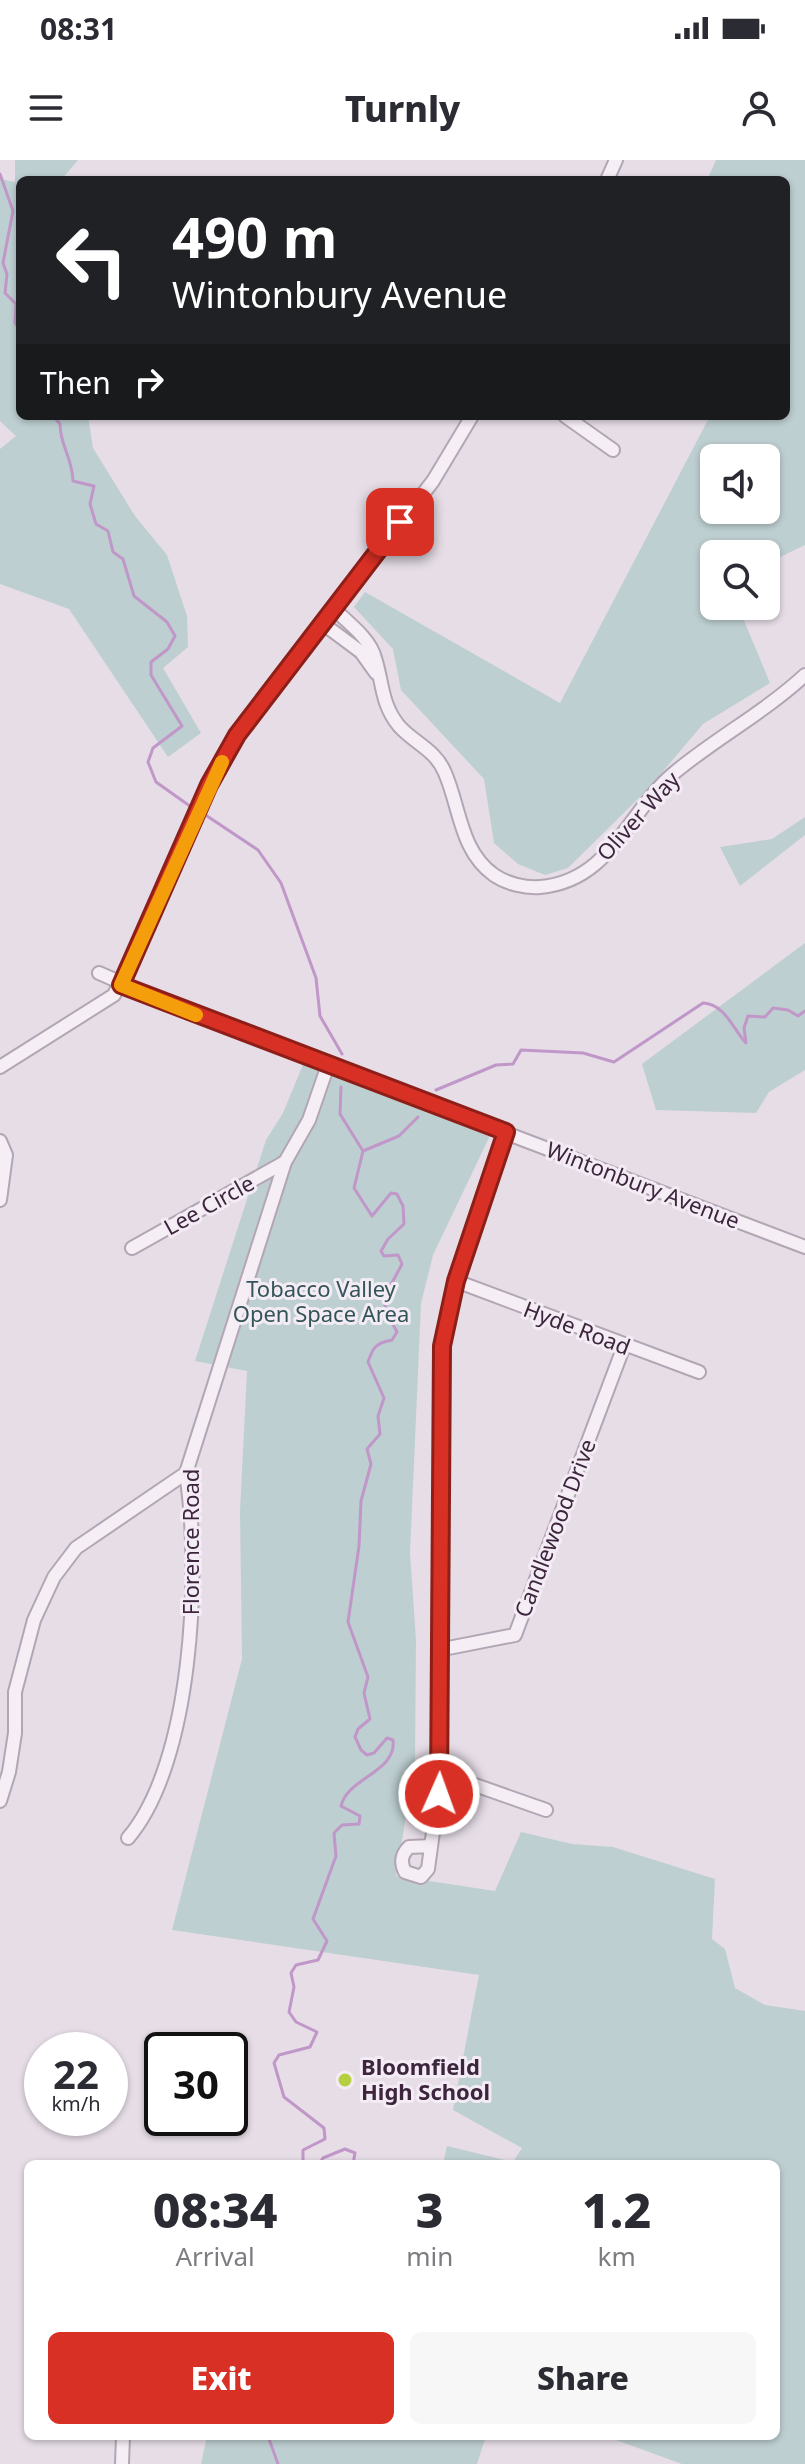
<!DOCTYPE html>
<html lang="en">
<head>
<meta charset="utf-8">
<style>
  :root { --surface:#fff; --page:#f7f7f7; --text:#2b2b33; --muted:#7c7c81; --accent:#d93025 }
  body { margin:0; font-family:"Noto Sans",sans-serif; background:var(--page); color:var(--text); height:100vh; display:flex; flex-direction:column; font-size:30px; white-space:nowrap }
  * { box-sizing:border-box; margin:0 }
  p { font-size:26px; color:var(--muted) }
  .icon { flex:none; width:44px; height:44px; fill:none; stroke:currentColor; stroke-width:2; stroke-linecap:round; stroke-linejoin:round }
  .map { position:relative; flex:1; overflow:hidden }
  .side { position:absolute; left:24px; top:2000px; width:756px; height:280px; display:flex; flex-direction:column; background:var(--surface); border-radius:12px; box-shadow:0 2px 6px #0004 }
  .side>* { flex:none }
  .guide { position:absolute; left:16px; top:16px; width:774px; height:244px; border-radius:12px; box-shadow:0 2px 6px #0004; background:#202124; color:#fff; overflow:hidden }
  .tools { position:absolute; left:700px; top:284px; display:grid; gap:16px }
  .tools a { display:grid; place-items:center; width:80px; height:80px; border-radius:12px; background:var(--surface); box-shadow:0 2px 6px #0004; font-size:40px }
  .speed { position:absolute; left:24px; top:1872px; display:flex; gap:16px; font-size:40px; font-weight:700; text-align:center }
  .speed>* { display:grid; place-content:center; width:104px; height:104px; border-radius:50%; background:var(--surface); box-shadow:0 2px 6px #0004; line-height:1 }
  .speed small { font-size:20px; font-weight:400 }
  .speed .limit { border:4px solid #111; border-radius:12px; background:#fff; color:#111 }
  .pin { position:absolute; display:grid; place-items:center; width:68px; height:68px; color:#fff; margin:-34px; border-radius:16px; box-shadow:0 4px 12px #0006 }
  .me { position:absolute; width:88px; margin:-44px; rotate:2deg; stroke-linejoin:round; filter:drop-shadow(0 0 6px #0008) }
  .turn { display:flex; align-items:center; gap:28px; height:168px; padding:0 24px; font-size:36px }
  .turn .icon { width:104px; height:104px; stroke-width:2.5 }
  .turn b { display:block; font-size:56px; line-height:68px }
  .then { display:flex; align-items:center; height:76px; padding:0 24px; background:#0003; gap:16px; font-size:30px }
  .eta { display:flex; justify-content:space-evenly; align-items:center; height:136px; text-align:center }
  .eta b { font-size:48px; font-weight:800; line-height:56px }
  .button { display:flex; gap:16px; margin-top:auto; padding:16px 24px }
  .button a { flex:1; height:92px; border-radius:12px; background:var(--accent); color:#fff; font-size:32px; font-weight:800; line-height:92px; text-align:center }
  .button a+a { background:var(--page); color:var(--text) }
  .status { display:flex; justify-content:space-between; align-items:center; height:56px; padding:0 40px; background:var(--surface); direction:ltr }
  .status svg { height:22px; fill:currentColor }
  header { display:flex; justify-content:space-between; align-items:center; height:104px; padding:0 24px; background:var(--surface); font-size:36px; font-weight:800 }
  .map>svg:first-child { display:block }
</style>
</head>
<body>
<div class="status"><b>08:31</b><svg viewBox="0 0 49 12"><path d="M0 12V9h3v3zM5 12V6h3v6zM10 12V3h3v9zM15 12V0h3v12zM26 1h20v11H26zM47 4h2v5h-2z"/></svg></div>
<header><svg class="icon" aria-label="menu" viewBox="0 0 24 24"><path d="M4 6h16M4 12h16M4 18h16"/></svg>Turnly<svg class="icon" aria-label="person" viewBox="0 0 24 24"><circle cx="12" cy="8" r="4"/><path d="M4 21q1-7 8-7t8 7"/></svg></header>
<div class="map">
<svg width="805" height="2304" viewBox="0 0 805 2304">
  <rect width="100%" height="100%" fill="#e6dde7"/>
  <g fill="#becfd1" fill-rule="evenodd">
    <polygon points="15,0 78,0 61,20 20,20 20,256 88,256 93,288 135,356 167,395 187,456 188,487 163,508 201,573 168,597 69,449 0,424 0,289 16,276 0,261 0,19 15,22"/>
    <path d="M716,0H805V385L766,404V394H714V446H738L770,523L703,564L648,629L568,708L545,715L518,704L494,683L484,619L401,530L393,489L354,447L365,432L560,543L710,256H786V20H707ZM766,298V350H714V298Z"/>
    <polygon points="805,657 805,675 740,726 720,687 772,679"/>
    <polygon points="805,783 805,910 769,932 756,953 656,950 642,904"/>
    <polygon points="309,890 495,965 433,1095 421,1143 410,1393 416,1480 415,1602 396,1716 495,1731 521,1672 572,1684 613,1687 715,1719 712,1779 725,1789 735,1828 765,1845 805,1851 805,2304 682,2304 605,2276 776,2276 776,2004 443,2004 447,1986 513,2002 522,1988 453,1950 479,1815 172,1770 242,1499 240,1351 247,1211 195,1201 266,980 283,953"/>
    <polygon points="207,2276 486,2276 477,2304 201,2304"/>
  </g>
  <g fill="none" stroke-linecap="round" stroke-linejoin="round">
    <g stroke="#c097c8" stroke-width="3">
      <polyline points="0,14 13,51 3,103 7,114 5,133 16,144 15,163 20,170"/>
      <path d="M53,256L60,264C60,286 72,296 73,321L94,326L90,344L96,364L108,371L113,392L123,399L134,436L167,462L175,476L168,489L151,502V515L182,566L153,588L148,602L156,622L194,649"/>
      <polyline points="201,652 258,690 281,723 316,818 320,856 342,894"/>
      <path d="M436,930L496,905L513,904L521,890L583,893L614,902L703,843C725,844 733,869 746,883L744,868L748,856L765,857L773,848L788,850L798,856L805,851"/>
      <polyline points="363,991 399,976 418,957"/>
      <path d="M303,2004V1990L325,1979L324,1968L284,1937L274,1903L279,1895L310,1887L317,1872L296,1862L289,1852L294,1827L291,1813L296,1805L318,1800L327,1781L313,1759L336,1696L334,1673L342,1665L359,1664L360,1656L341,1646C347,1618 397,1612 393,1580L387,1578L374,1593L367,1595L361,1590L355,1577L358,1569L370,1559L364,1533L368,1517L348,1462L359,1386L361,1341L371,1304L367,1289L380,1274L378,1256L384,1238L368,1202C373,1187 376,1183 392,1180L397,1172L385,1150V1136L402,1104L398,1095L384,1096L381,1091L388,1079L404,1064L403,1046L397,1034L391,1033L372,1056L354,1028L363,991L340,954L341,927"/>
      <polyline points="319,2004 323,1998 345,1989 355,1993 353,2004"/>
      <polyline points="268,2276 278,2304"/>
    </g>
    <defs>
      <g id="minor">
        <polyline points="607,20 616,0"/>
        <polyline points="565,256 613,290"/>
        <path d="M333,448C347,462 370,478 375,498C383,523 381,544 399,566C414,583 436,590 445,613C460,647 460,691 494,715C507,724 525,728 540,727C611,721 627,652 674,613C716,578 765,552 805,515"/>
        <polyline points="322,463 361,492 376,513"/>
        <polyline points="99,813 188,852 805,1087"/>
        <polyline points="0,907 114,835 209,625 237,575 433,321 472,256"/>
        <polyline points="0,981 6,995 0,1040"/>
        <polyline points="132,1088 285,1002"/>
        <polyline points="456,1121 699,1212"/>
        <polyline points="438,1490 515,1475 624,1186"/>
        <polyline points="441,1613 546,1650"/>
        <polyline points="0,1641 9,1612 15,1573 15,1532 34,1460 54,1417 76,1388 186,1313"/>
        <path d="M128,1678C193,1602 201,1410 186,1313L285,1002L309,960L328,905"/>
        <path d="M431,1686L409,1687C401,1695 400,1702 405,1712L421,1717L428,1709L441,1613L438,1490L442,1186L456,1121L506,972"/>
        <polyline points="122,2304 123,2276"/>
      </g>
    </defs>
    <use href="#minor" stroke="#b3a6b4" stroke-width="16"/>
    <use href="#minor" stroke="#f5eff5" stroke-width="12"/>
  </g>
  <g fill="none" stroke-linecap="round" stroke-linejoin="round">
    <defs>
      <polyline id="route" points="400,362 237,575 209,625 121,825 506,972 456,1121 442,1186 439,1634"/>
    </defs>
    <use href="#route" stroke="#8d1f18" stroke-width="20"/>
    <use href="#route" stroke="#d93025" stroke-width="14"/>
    <polyline stroke="#f59e0b" stroke-width="14" points="196,855 121,825 222,602"/>
  </g>
  <circle fill="#b5cf3e" stroke="#f4ecf5" stroke-width="3" cx="345" cy="1920" r="8"/>
  <g text-anchor="middle" stroke-width="6" stroke-linejoin="round" paint-order="stroke">
    <g font-size="22" fill="#3d263d" stroke="#f4ecf5">
      <text transform="translate(638 656) rotate(-48)" y="8">Oliver Way</text>
      <text transform="translate(643 1025) rotate(21)" y="8">Wintonbury Avenue</text>
      <text transform="translate(209 1045) rotate(-29)" y="8">Lee Circle</text>
      <text transform="translate(577 1168) rotate(21)" y="8">Hyde Road</text>
      <text transform="translate(555 1368) rotate(-69)" y="8">Candlewood Drive</text>
      <text transform="translate(191 1382) rotate(-90)" y="8">Florence Road</text>
    </g>
    <g font-size="22" fill="#335459" stroke="#f4ecf5">
      <text x="321" y="1137">Tobacco Valley<tspan x="321" dy="25">Open Space Area</tspan></text>
    </g>
    <g font-size="22" font-weight="bold" fill="#3d263d" stroke="#f4ecf5" text-anchor="start">
      <text x="361" y="1915">Bloomfield<tspan x="361" dy="25">High School</tspan></text>
    </g>
  </g>
</svg>
<div class="tools">
<a><svg class="icon" aria-label="sound" viewBox="0 0 24 24"><path d="M4 9h4l5-4v14l-5-4H4zM17 9q2 3 0 6"/></svg></a>
<a><svg class="icon" aria-label="search" viewBox="0 0 24 24"><circle cx="10" cy="10" r="6"/><path d="M15 15l6 6"/></svg></a>
</div>
<div class="speed"><div>22<small>km/h</small></div><div class="limit">30</div></div>
<div class="pin" style="left:400px;top:362px;background:#d93025"><svg class="icon" aria-label="arrive" viewBox="0 0 24 24"><path d="M6 21V4h12l-3 4 3 4H6"/></svg></div>
<svg class="me" style="left:439px;top:1634px" viewBox="-20 -20 40 40"><circle r="17" fill="#d93025" stroke="#fff" stroke-width="3"/><path d="M0-11L8 9 0 5-8 9z" fill="#fff"/></svg>
<div class="guide">
<div class="turn"><svg class="icon" aria-label="left" viewBox="0 0 24 24"><path d="M17 20v-9H6M10 6l-5 5 5 5"/></svg><div><b>490 m</b>Wintonbury Avenue</div></div>
<div class="then">Then<svg class="icon" aria-label="right" viewBox="0 0 24 24"><path d="M7 20v-9h11M14 6l5 5-5 5"/></svg></div>
</div>
<section class="side">
<div class="eta">
<div><b>08:34</b><p>Arrival</p></div>
<div><b>3</b><p>min</p></div>
<div><b>1.2</b><p>km</p></div>
</div>
<div class="button"><a>Exit</a><a>Share</a></div>
</section>
</div>
</body>
</html>
